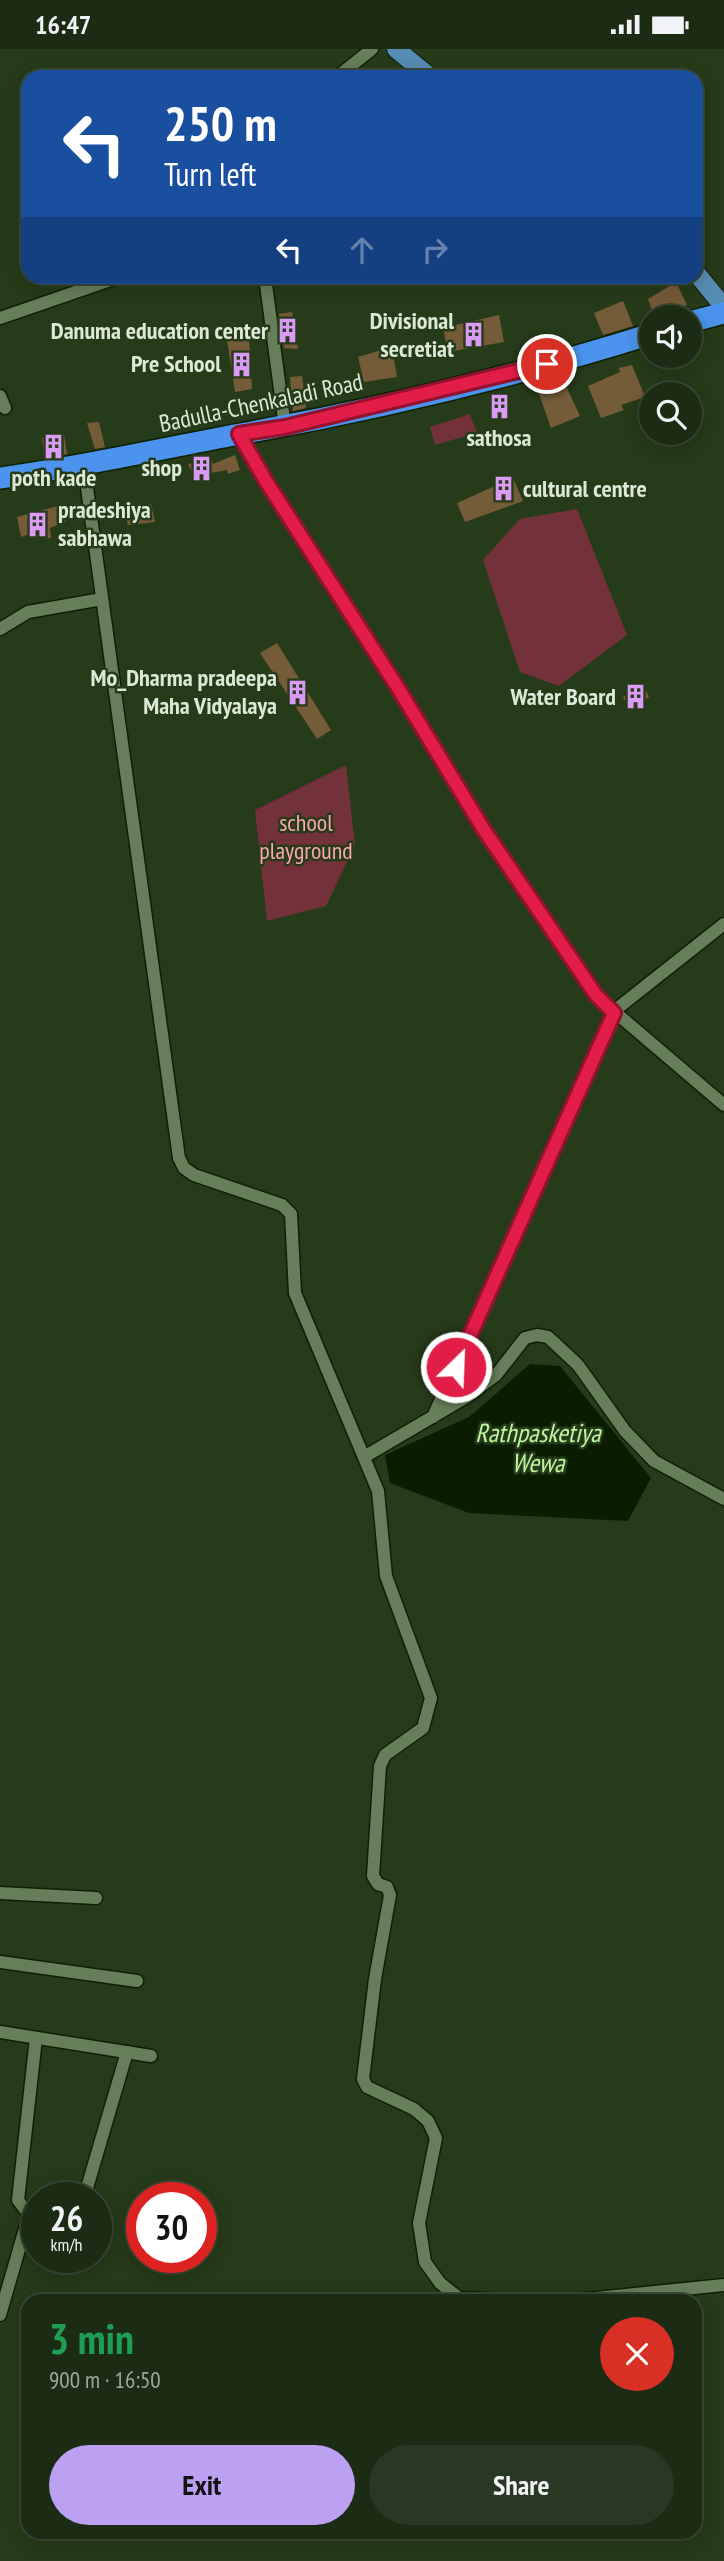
<!DOCTYPE html>
<html lang="en">
<head>
<meta charset="utf-8">
<style>
  :root { --surface:#1c2c14; --page:#293822; --text:#f1f3f6; --muted:#a0a7a0; --line:#3a4834; --accent:#bca0f2 }
  body { margin:0; font-family:"PT Sans Narrow",sans-serif; background:var(--page); color:var(--text); height:100vh; display:flex; flex-direction:column; font-size:26px; white-space:nowrap }
  * { box-sizing:border-box; margin:0 }
  p { font-size:23px; color:var(--muted) }
  .icon { flex:none; width:38px; height:38px; fill:none; stroke:currentColor; stroke-width:2; stroke-linecap:round; stroke-linejoin:round }
  .map { position:relative; flex:1; overflow:hidden }
  .panel { position:absolute; left:21px; top:2245px; width:681px; height:245px; display:flex; flex-direction:column; background:var(--surface); border-radius:21px; box-shadow:0 4px 18px #0003,0 0 0 2px var(--line) }
  .panel>* { flex:none }
  .top-card { position:absolute; left:21px; top:21px; width:682px; height:214px; border-radius:21px; box-shadow:0 4px 18px #0003,0 0 0 2px var(--line); background:#1a4fa0; color:#fff; overflow:hidden }
  .fabs { position:absolute; left:639px; top:256px; display:grid; gap:14px }
  .fabs a { display:grid; place-items:center; width:63px; height:63px; border-radius:50%; background:var(--surface); box-shadow:0 4px 18px #0003,0 0 0 2px var(--line); font-size:35px }
  .speed { position:absolute; left:21px; top:2133px; display:flex; gap:14px; font-size:35px; font-weight:700; text-align:center }
  .speed>* { display:grid; place-content:center; width:91px; height:91px; border-radius:50%; background:var(--surface); box-shadow:0 4px 18px #0003,0 0 0 2px var(--line); line-height:1 }
  .speed small { font-size:18px; font-weight:400 }
  .speed .limit { border:10px solid #d22; background:#fff; color:#111 }
  .pin { position:absolute; display:grid; place-items:center; width:60px; height:60px; color:#fff; margin:-30px; border:4px solid #fff; border-radius:50%; box-shadow:0 2px 7px #0007 }
  .me { position:absolute; width:77px; margin:-38px; rotate:24deg; stroke-linejoin:round; filter:drop-shadow(0 0 5px #0008) }
  .turn { display:flex; align-items:center; gap:24px; height:147px; padding:0 28px; font-size:32px }
  .turn .icon { width:91px; height:91px; stroke-width:2.5 }
  .turn b { display:block; font-size:49px; line-height:60px }
  .lanes { display:flex; align-items:center; height:66px; padding:0 28px; background:#0003; justify-content:center; gap:35px; direction:ltr }
  .lanes .off { opacity:.35 }
  .round { display:grid; place-items:center; flex:none; width:74px; height:74px; border-radius:37px; background:var(--page) }
  .overview { display:flex; align-items:center; justify-content:space-between; height:119px; padding:0 28px }
  h1 { font-size:42px; font-weight:800; line-height:52px; color:#1e9e55 }
  .primary-button { display:flex; gap:14px; margin-top:auto; padding:14px 28px }
  .primary-button a { flex:1; height:80px; border-radius:42px; background:var(--accent); color:#111; font-size:28px; font-weight:800; line-height:80px; text-align:center }
  .primary-button a+a { background:var(--page); color:var(--text) }
  .status { display:flex; justify-content:space-between; align-items:center; height:49px; padding:0 35px; background:var(--surface); direction:ltr }
  .status svg { height:19px; fill:currentColor }
  .map>svg:first-child { display:block }
</style>
</head>
<body>
<div class="status"><b>16:47</b><svg viewBox="0 0 49 12"><path d="M0 12V9h3v3zM5 12V6h3v6zM10 12V3h3v9zM15 12V0h3v12zM26 1h20v11H26zM47 4h2v5h-2z"/></svg></div>
<div class="map">
<svg width="724" height="2512" viewBox="0 0 724 2512">
  <rect width="100%" height="100%" fill="#263b1a"/>
  <g fill="#733139">
    <polygon points="470,365 477,384 435,396 430,378"/>
    <polygon points="577,460 627,586 559,637 520,623 483,511 520,470"/>
    <polygon points="346,716 355,796 326,857 267,872 255,761"/>
  </g>
  <polygon fill="#0b1d01" points="530,1315 560,1317 651,1429 628,1472 469,1464 390,1434 385,1406 469,1368"/>
  <g fill="#755c39">
    <polygon points="676,233 687,256 654,268 648,250"/>
    <polygon points="623,252 633,277 603,286 594,264"/>
    <polygon points="292,263 298,300 284,299 279,265"/>
    <polygon points="499,266 504,293 448,303 443,279"/>
    <polygon points="249,289 252,340 235,343 227,291"/>
    <polygon points="392,298 397,328 364,333 358,308"/>
    <polygon points="632,316 645,348 621,356 624,361 601,369 588,337 620,323 619,319"/>
    <polygon points="302,327 306,359 293,362 290,328"/>
    <polygon points="565,335 580,367 551,379 539,345"/>
    <polygon points="506,348 508,365 493,367 490,352"/>
    <polygon points="99,373 105,398 95,400 87,374"/>
    <polygon points="64,386 67,405 44,409 42,389"/>
    <polygon points="235,406 240,421 228,425 227,421 194,427 188,415 212,411 213,415"/>
    <polygon points="513,429 523,452 465,473 457,454"/>
    <polygon points="65,455 66,472 50,479 51,489 44,490 41,481 21,488 17,468"/>
    <polygon points="151,455 155,473 128,476 124,461"/>
    <polygon points="277,594 331,681 317,690 260,604"/>
    <polygon points="643,635 649,648 630,662 623,648"/>
  </g>
  <g fill="none" stroke-linecap="round" stroke-linejoin="round">
    <defs>
      <g id="street">
        <polyline points="337,28 372,0"/>
        <polyline points="265,228 285,378"/>
        <polyline points="0,269 119,228"/>
        <polyline points="0,347 5,359"/>
        <polyline points="239,385 264,429 398,639 484,781 595,946 724,1056"/>
        <polyline points="84,417 179,1109 184,1119 194,1126 282,1156 291,1165 295,1244 378,1442 386,1527 431,1649 423,1679 385,1706 380,1717 373,1827 378,1835 387,1838 390,1846 375,1930 363,2030 367,2038 414,2060 428,2072 436,2089 419,2174 425,2213 440,2234 459,2249 533,2252"/>
        <polyline points="0,580 28,563 102,550"/>
        <polyline points="433,1368 614,962 724,875"/>
        <polyline points="364,1408 468,1347 496,1326 525,1289 537,1286 548,1288 578,1316 625,1382 654,1412 724,1450"/>
        <polyline points="0,1844 96,1849"/>
        <polyline points="0,1913 137,1932"/>
        <polyline points="0,1983 151,2007"/>
        <polyline points="36,1989 18,2151 29,2166 37,2167"/>
        <polyline points="84,2149 127,2003"/>
        <polyline points="566,2252 724,2236"/>
        <polyline points="0,2266 29,2166"/>
      </g>
      <g id="primary">
        <polyline points="396,0 430,28"/>
        <polyline points="696,224 724,258"/>
      </g>
      <g id="highway">
        <polyline points="690,273 724,264"/>
        <path d="M0,429C81,418 159,400 240,385C378,360 517,327 651,285"/>
      </g>
    </defs>
    <use href="#street" stroke="#0e2103" stroke-width="15"/>
    <use href="#primary" stroke="#0e2103" stroke-width="20"/>
    <use href="#highway" stroke="#0e2103" stroke-width="24"/>
    <use href="#street" stroke="#677e5a" stroke-width="12"/>
    <use href="#primary" stroke="#568bb2" stroke-width="18"/>
    <use href="#highway" stroke="#4b93ec" stroke-width="21"/>
  </g>
  <g fill="none" stroke-linecap="round" stroke-linejoin="round">
    <defs>
      <polyline id="route" points="456,1318 614,964 596,946 484,781 398,639 264,429 239,385 285,378 547,315"/>
    </defs>
    <use href="#route" stroke="#92132f" stroke-width="18"/>
    <use href="#route" stroke="#e11d48" stroke-width="12"/>
  </g>
  <defs>
    <symbol id="building-bare" viewBox="-9 -9 18 18"><path d="M-4-6H4V6H1V3H-1V6H-4ZM-2.5-4.3h1.7v1.8h-1.7ZM.8-4.3h1.7v1.8H.8ZM-2.5-1h1.7V.8h-1.7ZM.8-1h1.7V.8H.8Z" fill="#da9af6" stroke="#263b1a" stroke-width="2.5" paint-order="stroke"/></symbol>
  </defs>
  <g fill-rule="evenodd">
    <use href="#building-bare" x="270" y="264" width="35" height="35"/>
    <use href="#building-bare" x="456" y="268" width="35" height="35"/>
    <use href="#building-bare" x="224" y="298" width="35" height="35"/>
    <use href="#building-bare" x="482" y="340" width="35" height="35"/>
    <use href="#building-bare" x="36" y="380" width="35" height="35"/>
    <use href="#building-bare" x="184" y="402" width="35" height="35"/>
    <use href="#building-bare" x="486" y="422" width="35" height="35"/>
    <use href="#building-bare" x="20" y="458" width="35" height="35"/>
    <use href="#building-bare" x="280" y="626" width="35" height="35"/>
    <use href="#building-bare" x="618" y="630" width="35" height="35"/>
  </g>
  <g text-anchor="middle" stroke-width="5" stroke-linejoin="round" paint-order="stroke">
    <g font-size="24" font-weight="bold" fill="#dce9d6" stroke="#263b1a" text-anchor="end">
      <text x="454" y="280">Divisional<tspan x="454" dy="28">secretiat</tspan></text>
      <text x="268" y="290">Danuma education center</text>
      <text x="221" y="323">Pre School</text>
      <text x="499" y="397" text-anchor="middle">sathosa</text>
      <text x="182" y="427">shop</text>
      <text x="54" y="437" text-anchor="middle">poth kade</text>
      <text x="523" y="448" text-anchor="start">cultural centre</text>
      <text x="58" y="469" text-anchor="start">pradeshiya<tspan x="58" dy="28">sabhawa</tspan></text>
      <text x="277" y="637">Mo_Dharma pradeepa<tspan x="277" dy="28">Maha Vidyalaya</tspan></text>
      <text x="616" y="656">Water Board</text>
    </g>
    <g font-size="24" fill="#dce9d6" stroke="#263b1a">
      <text transform="translate(261 354) rotate(-12)" y="8">Badulla-Chenkaladi Road</text>
    </g>
    <g font-size="24" fill="#fca7ad" stroke="#263b1a">
      <text x="306" y="782">school<tspan x="306" dy="28">playground</tspan></text>
    </g>
    <g font-size="26" font-style="italic" fill="#bef5a0" stroke="#263b1a">
      <text x="538" y="1393">Rathpasketiya<tspan x="538" dy="30">Wewa</tspan></text>
    </g>
  </g>
</svg>
<div class="fabs">
<a><svg class="icon" aria-label="sound" viewBox="0 0 24 24"><path d="M4 9h4l5-4v14l-5-4H4zM17 9q2 3 0 6"/></svg></a>
<a><svg class="icon" aria-label="search" viewBox="0 0 24 24"><circle cx="10" cy="10" r="6"/><path d="M15 15l6 6"/></svg></a>
</div>
<div class="speed"><div>26<small>km/h</small></div><div class="limit">30</div></div>
<div class="pin" style="left:547px;top:315px;background:#d93025"><svg class="icon" aria-label="arrive" viewBox="0 0 24 24"><path d="M6 21V4h12l-3 4 3 4H6"/></svg></div>
<svg class="me" style="left:456px;top:1318px" viewBox="-20 -20 40 40"><circle r="17" fill="#e11d48" stroke="#fff" stroke-width="3"/><path d="M0-11L8 9 0 5-8 9z" fill="#fff"/></svg>
<div class="top-card">
<div class="turn"><svg class="icon" aria-label="left" viewBox="0 0 24 24"><path d="M17 20v-9H6M10 6l-5 5 5 5"/></svg><div><b>250 m</b>Turn left</div></div>
<div class="lanes"><svg class="icon" aria-label="left" viewBox="0 0 24 24"><path d="M17 20v-9H6M10 6l-5 5 5 5"/></svg><svg class="icon off" aria-label="ahead" viewBox="0 0 24 24"><path d="M12 20V5M6 11l6-6 6 6"/></svg><svg class="icon off" aria-label="right" viewBox="0 0 24 24"><path d="M7 20v-9h11M14 6l5 5-5 5"/></svg></div>
</div>
<section class="panel">
<div class="overview"><div><h1>3 min</h1><p>900 m · 16:50</p></div><a class="round" style="background:#d93025;color:#fff"><svg class="icon" aria-label="close" viewBox="0 0 24 24"><path d="M6 6l12 12M18 6L6 18"/></svg></a></div>
<div class="primary-button"><a>Exit</a><a>Share</a></div>
</section>
</div>
</body>
</html>
